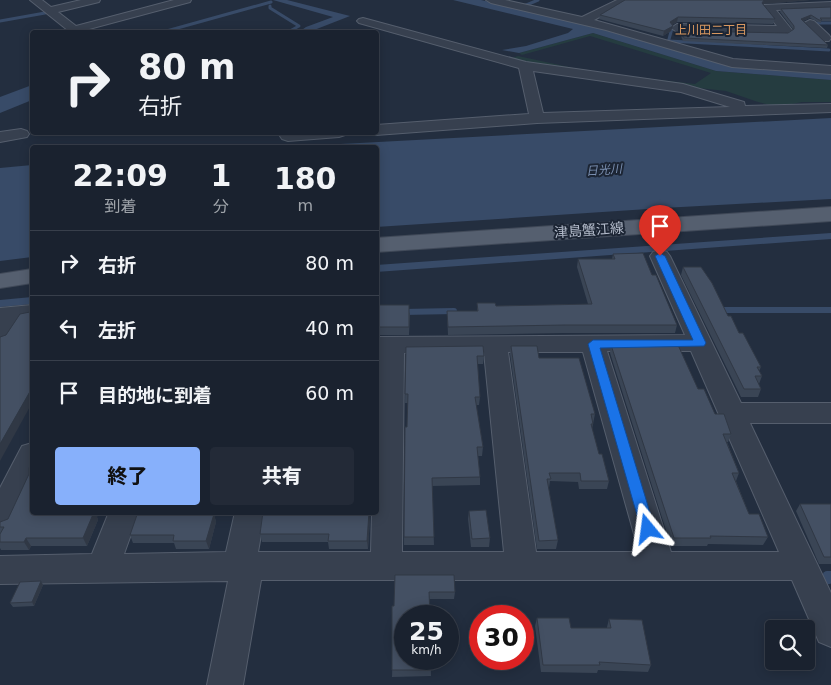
<!DOCTYPE html>
<html lang="ja">
<head>
<meta charset="utf-8">
<style>
  :root { --surface:#1a222f; --page:#232a37; --text:#f1f3f6; --muted:#9fa4aa; --line:#383f4b; --accent:#87b0fb }
  body { margin:0; font-family:"DejaVu Sans","Noto Sans JP",sans-serif; background:var(--page); color:var(--text); height:100vh; display:flex; flex-direction:column; font-size:19px; white-space:nowrap }
  * { box-sizing:border-box; margin:0 }
  p { font-size:16px; color:var(--muted) }
  .icon { flex:none; width:28px; height:28px; fill:none; stroke:currentColor; stroke-width:2; stroke-linecap:round; stroke-linejoin:round }
  .map { position:relative; flex:1; overflow:hidden }
  .drawer { position:absolute; left:30px; top:145px; width:349px; height:370px; display:flex; flex-direction:column; background:var(--surface); border-radius:5px; box-shadow:0 2px 12px #0003,0 0 0 1px var(--line) }
  .drawer>* { flex:none }
  .guide { position:absolute; left:30px; top:30px; width:349px; height:105px; border-radius:5px; box-shadow:0 2px 12px #0003,0 0 0 1px var(--line); background:#1a222f; color:var(--text); overflow:hidden }
  .fabs { position:absolute; left:765px; top:620px; display:grid; gap:10px }
  .fabs a { display:grid; place-items:center; width:50px; height:50px; border-radius:5px; background:var(--surface); box-shadow:0 2px 12px #0003,0 0 0 1px var(--line); font-size:25px }
  .speed { position:absolute; left:394px; top:605px; display:flex; gap:10px; font-size:25px; font-weight:700; text-align:center }
  .speed>* { display:grid; place-content:center; width:65px; height:65px; border-radius:50%; background:var(--surface); box-shadow:0 2px 12px #0003,0 0 0 1px var(--line); line-height:1 }
  .speed small { font-size:12px; font-weight:400 }
  .speed .limit { border:8px solid #d22; background:#fff; color:#111 }
  .pin { position:absolute; display:grid; place-items:center; width:42px; height:42px; color:#fff; margin:-51px -21px; border-radius:50% 50% 50% 0; rotate:-45deg; box-shadow:0 0 5px #0007 }
  .pin .icon { rotate:45deg }
  .me { position:absolute; width:55px; margin:-28px; rotate:344deg; stroke-linejoin:round; filter:drop-shadow(0 0 4px #0008) }
  .turn { display:flex; align-items:center; gap:18px; height:105px; padding:0 25px; font-size:22px }
  .turn .icon { width:65px; height:65px; stroke-width:2.5 }
  .turn b { display:block; font-size:35px; line-height:42px }
  .eta { display:flex; justify-content:space-evenly; align-items:center; height:85px; text-align:center }
  .eta b { font-size:30px; font-weight:800; line-height:35px }
  .action { display:flex; gap:10px; margin-top:auto; padding:10px 25px }
  .action a { flex:1; height:58px; border-radius:5px; background:var(--accent); color:#111; font-size:20px; font-weight:800; line-height:58px; text-align:center }
  .action a+a { background:var(--page); color:var(--text) }
  ul { padding:0; list-style:none }
  li { display:flex; align-items:center; gap:15px; height:65px; padding:0 25px; border-top:1px solid var(--line) }
  li div { flex:1 }
  li b { display:block; font-size:19px }
  li em { font-style:normal }
  .map>svg:first-child { display:block }
</style>
</head>
<body>
<div class="map">
<svg width="831" height="685" viewBox="0 0 831 685">
  <rect width="100%" height="100%" fill="#232e3f"/>
  <polygon fill="#253c40" points="593,33 716,71 831,80 831,102 802,102 777,107 758,102 726,91 626,80 556,69 512,58 518,56 592,72 695,84 711,73 590,36 522,55 519,53"/>
  <g fill="#384b68">
    <polygon points="273,0 287,0 350,16 309,32 299,32 306,27 333,17"/>
    <polygon points="453,0 481,0 604,28 730,66 831,73 831,80 716,71 593,33 519,53 502,50 526,46 568,33 573,29"/>
    <polygon points="32,85 32,100 0,113 0,97"/>
    <polygon points="831,118 831,199 663,208 376,227 376,148 284,147"/>
    <polygon points="32,165 32,257 0,261 0,168"/>
    <polygon points="831,233 831,239 376,272 376,265"/>
    <polygon points="32,297 32,304 0,307 0,300"/>
  </g>
  <g fill="none" stroke-linecap="round" stroke-linejoin="round">
    <g stroke="#384b68" stroke-width="3">
      <polyline points="270,6 270,8 299,26 288,32"/>
      <polyline points="524,6 538,0"/>
      <polyline points="0,21 45,13"/>
      <polyline points="815,23 831,23"/>
      <polyline points="163,32 271,2"/>
      <polyline points="669,41 829,50"/>
      <polyline points="668,43 672,28"/>
    </g>
    <g stroke="#384b68" stroke-width="6">
      <polyline points="718,310 831,310"/>
      <polyline points="403,312 454,311"/>
    </g>
    <polyline stroke="#384b68" stroke-width="8" points="829,580 827,575 831,575"/>
    <defs>
      <g id="minor">
        <polygon points="30,0 42,0 51,7 81,0 100,0 99,2 58,12 76,26 174,0 191,0 190,2 78,32 70,32"/>
        <polygon points="486,0 505,0 582,17 617,0 631,0 594,20 733,59 831,66 831,74 732,67 606,30 491,3"/>
        <polygon points="831,2 831,8 776,10 792,30 786,34 677,32 671,28 677,24 777,26 762,7 764,5"/>
        <path d="M363,18L526,62L683,84L744,102L745,106L831,104V112L537,123L376,135L370,132H376V125L529,114L519,68L359,23L357,21L359,19ZM533,71L681,92L730,107L543,113Z"/>
        <polygon points="810,20 814,21 829,35 831,38 829,41 821,41 806,25 804,23"/>
        <polygon points="21,129 27,131 29,134 27,137 0,142 0,132"/>
        <polygon points="283,132 347,132 345,135 339,137 288,141 282,139 280,136"/>
        <path d="M660,250L667,252L670,256L741,403H831V423H750L831,593V647L819,642L792,580H261L243,685H207L228,581L0,584V556L92,554L109,512H139L124,554L226,552L235,512H265L258,552H371L372,512H376V428L380,353H376V337L685,335L650,256L653,252ZM607,351H691L779,552H671ZM484,352L504,552H402L404,353ZM508,352H583L639,552H536Z"/>
        <polygon points="32,305 32,319 23,320 8,342 0,345 0,308"/>
        <polygon points="32,443 32,482 11,526 0,530 0,488 22,446"/>
      </g>
      <g id="major">
        <polygon points="831,207 831,221 376,252 376,238"/>
        <polygon points="32,269 32,283 0,288 0,274"/>
      </g>
    </defs>
    <use href="#minor" stroke="#555e6d" stroke-width="2"/>
    <use href="#major" stroke="#404958" stroke-width="2"/>
    <use href="#minor" fill="#37404f" fill-rule="evenodd"/>
    <use href="#major" fill="#555f6f" fill-rule="evenodd"/>
  </g>
  <g fill="#3a4555">
    <polygon points="625,0 810,0 763,4 775,19 773,24 677,22 672,25 671,31 663,36 599,19 600,15"/>
    <polygon points="831,7 831,21 821,21 821,23 818,22 810,18 803,21 828,45 827,48 683,41 680,34 680,31 788,33 793,29 780,12 781,9"/>
    <polygon points="613,254 652,275 677,325 675,333 564,333 448,335 447,311 477,311 477,303 496,306 588,304 577,267 578,259 612,259"/>
    <polygon points="683,267 728,316 761,367 759,371 762,376 759,384 761,389 758,397 741,397 681,275"/>
    <polygon points="376,305 410,313 409,335 376,335"/>
    <polygon points="611,345 698,389 715,414 731,434 728,442 727,442 739,473 736,481 749,514 768,537 763,545 708,544 707,546 671,546 610,353"/>
    <polygon points="511,346 539,358 595,414 592,429 599,454 609,481 607,489 579,489 578,482 550,481 549,488 548,488 558,540 556,549 537,549 510,354"/>
    <polygon points="406,347 484,356 483,364 477,364 480,397 479,405 476,405 483,447 482,456 478,456 480,477 480,485 432,486 434,545 404,545 405,427 407,427 408,403 405,403"/>
    <polygon points="29,474 32,512 99,512 97,517 98,520 87,546 31,546 29,550 1,550 0,548 0,522 8,519"/>
    <polygon points="800,504 831,504 831,564 819,564 796,511"/>
    <polygon points="469,511 490,538 489,547 471,547 468,519"/>
    <polygon points="215,518 216,522 209,549 176,549 174,543 133,543 130,535"/>
    <polygon points="370,519 368,549 329,549 328,542 262,542 260,534"/>
    <polygon points="395,575 455,592 454,599 429,599 431,676 392,677"/>
    <polygon points="41,581 43,585 34,606 13,607 10,603"/>
    <polygon points="537,618 571,628 607,628 607,627 609,619 651,665 648,672 598,670 597,673 541,672 535,626"/>
  </g>
  <g fill="#303845">
    <polygon points="764,0 810,0 763,4 761,8"/>
    <polygon points="811,15 810,18 800,22 801,19"/>
    <polygon points="678,17 677,22 669,27 670,22"/>
    <polygon points="673,26 671,31 663,36 664,31"/>
    <polygon points="32,388 32,403 0,461 0,444"/>
    <polygon points="92,512 99,512 97,517 98,520 87,546 83,538"/>
    <polygon points="212,512 216,512 215,518 216,522 209,549 206,541"/>
    <polygon points="369,512 370,519 368,549 367,541"/>
    <polygon points="26,538 31,546 29,550 24,542"/>
    <polygon points="41,581 43,585 34,606 32,602"/>
  </g>
  <g fill="#445063" stroke="#303845">
    <polygon points="625,0 764,0 762,3 775,19 678,17 670,22 673,26 664,31 600,15"/>
    <polygon points="831,7 831,18 820,18 822,20 819,20 811,15 801,19 828,45 684,38 680,31 788,33 794,29 794,26 781,9"/>
    <polygon points="643,253 652,275 656,275 677,325 565,325 448,327 447,311 478,311 477,303 495,303 496,306 592,304 578,259 615,259 613,254"/>
    <polygon points="683,267 701,267 712,283 728,316 731,316 739,333 743,333 761,367 757,367 762,376 755,376 761,389 744,389"/>
    <rect x="376" y="305" width="33" height="22"/>
    <polygon points="30,312 32,312 32,380 31,383 32,383 32,388 0,444 0,337 6,335 20,314"/>
    <polygon points="611,345 678,345 698,389 704,389 715,414 724,414 731,434 723,434 739,473 732,473 749,514 759,514 768,537 710,536 711,538 674,538"/>
    <polygon points="483,346 484,356 477,356 480,397 475,397 483,447 477,447 480,477 432,478 434,537 404,537 405,427 407,427 408,394 405,394 406,347"/>
    <polygon points="511,346 537,346 539,358 579,358 595,414 591,414 593,424 591,424 599,454 602,454 609,481 581,481 580,473 549,473 551,479 547,479 558,540 539,541"/>
    <polygon points="32,461 32,512 94,512 83,538 26,538 24,542 0,542 0,534 4,527 0,527 0,522 8,519 29,474 29,468"/>
    <polygon points="800,504 831,504 831,557 824,557"/>
    <polygon points="486,510 490,538 472,539 469,511"/>
    <polygon points="138,512 212,512 211,514 214,514 206,541 173,541 174,535 130,535"/>
    <polygon points="263,512 369,512 367,541 328,541 329,534 260,534"/>
    <polygon points="395,575 454,575 455,592 429,592 430,616 405,616 405,659 431,659 431,670 392,670 392,606 394,606"/>
    <polygon points="41,581 32,602 10,603 20,582"/>
    <polygon points="537,618 569,618 571,628 611,628 609,619 642,620 651,665 599,662 600,665 543,665"/>
  </g>
  <polygon fill="#1a73e8" stroke="#114b97" points="660,253 665,256 706,343 704,346 600,348 655,529 653,534 648,535 643,534 641,529 588,344 593,340 693,340 655,256"/>
  <g text-anchor="middle" stroke-width="4" stroke-linejoin="round" paint-order="stroke">
    <g font-size="12" fill="#d89860" stroke="#1c2534">
      <text x="711" y="34">上川田二丁目</text>
    </g>
    <g font-size="12" font-style="italic" fill="#7b90b2" stroke="#1c2534">
      <text transform="translate(604 170) rotate(-4)" y="4">日光川</text>
    </g>
    <g font-size="14" fill="#b3bbca" stroke="#1c2534">
      <text transform="translate(589 230) rotate(-4)" y="5">津島蟹江線</text>
    </g>
  </g>
</svg>
<div class="fabs">
<a><svg class="icon" aria-label="search" viewBox="0 0 24 24"><circle cx="10" cy="10" r="6"/><path d="M15 15l6 6"/></svg></a>
</div>
<div class="speed"><div>25<small>km/h</small></div><div class="limit">30</div></div>
<div class="pin" style="left:660px;top:256px;background:#d93025"><svg class="icon" aria-label="arrive" viewBox="0 0 24 24"><path d="M6 21V4h12l-3 4 3 4H6"/></svg></div>
<svg class="me" style="left:648px;top:529px" viewBox="-20 -20 40 40"><path d="M0-17L14 15 0 8-14 15z" fill="#1a73e8" stroke="#fff" stroke-width="4"/></svg>
<div class="guide">
<div class="turn"><svg class="icon" aria-label="right" viewBox="0 0 24 24"><path d="M7 20v-9h11M14 6l5 5-5 5"/></svg><div><b>80 m</b>右折</div></div>
</div>
<section class="drawer">
<div class="eta">
<div><b>22:09</b><p>到着</p></div>
<div><b>1</b><p>分</p></div>
<div><b>180</b><p>m</p></div>
</div>
<ul>
<li><svg class="icon" aria-label="right" viewBox="0 0 24 24"><path d="M7 20v-9h11M14 6l5 5-5 5"/></svg><div><b>右折</b></div><em>80 m</em></li>
<li><svg class="icon" aria-label="left" viewBox="0 0 24 24"><path d="M17 20v-9H6M10 6l-5 5 5 5"/></svg><div><b>左折</b></div><em>40 m</em></li>
<li><svg class="icon" aria-label="arrive" viewBox="0 0 24 24"><path d="M6 21V4h12l-3 4 3 4H6"/></svg><div><b>目的地に到着</b></div><em>60 m</em></li>
</ul>
<div class="action"><a>終了</a><a>共有</a></div>
</section>
</div>
</body>
</html>
